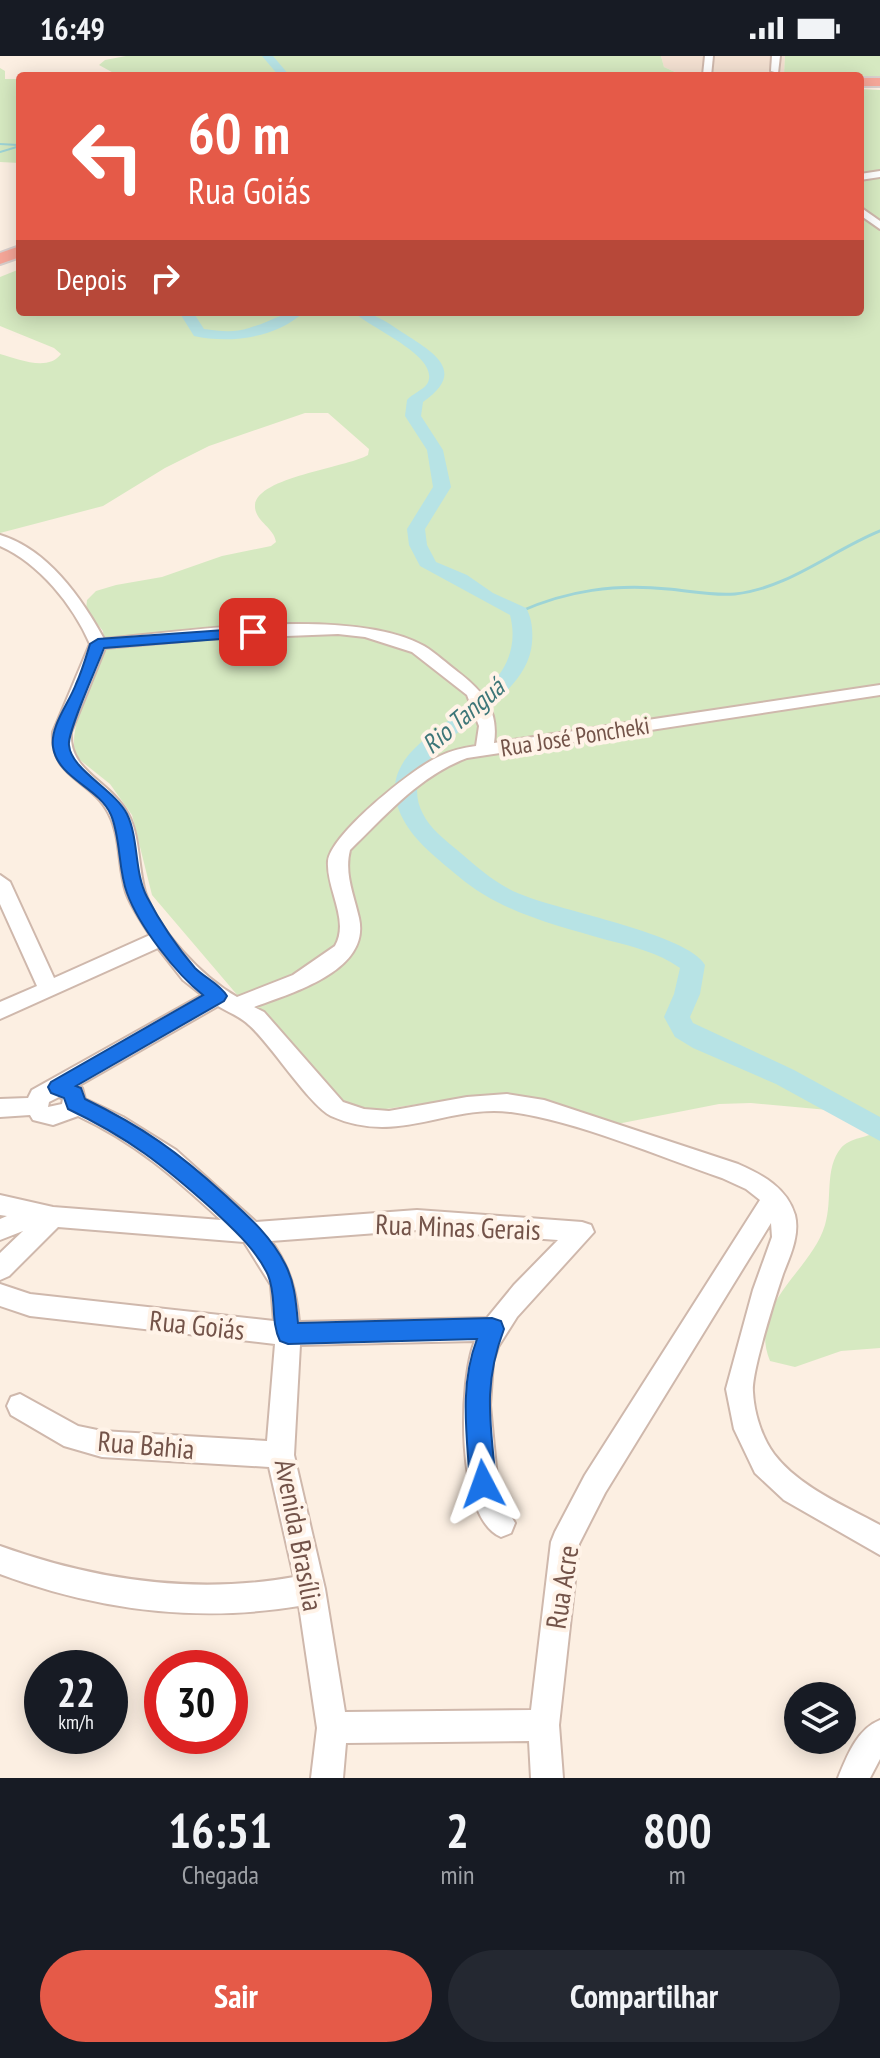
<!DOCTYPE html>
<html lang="pt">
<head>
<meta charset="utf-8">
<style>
  :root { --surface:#171b24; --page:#242831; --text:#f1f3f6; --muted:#9ea1a6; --accent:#e55a48 }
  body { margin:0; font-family:"PT Sans Narrow",sans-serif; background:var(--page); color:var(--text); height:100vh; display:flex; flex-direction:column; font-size:30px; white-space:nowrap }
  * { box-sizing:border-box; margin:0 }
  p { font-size:26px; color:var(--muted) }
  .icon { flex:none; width:44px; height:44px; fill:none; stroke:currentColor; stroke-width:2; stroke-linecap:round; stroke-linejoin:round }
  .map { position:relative; height:1722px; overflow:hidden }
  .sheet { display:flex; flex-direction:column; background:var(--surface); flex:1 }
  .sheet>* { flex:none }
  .guide { position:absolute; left:16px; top:16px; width:848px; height:244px; border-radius:8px; box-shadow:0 4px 20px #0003; background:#e55a48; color:#fff; overflow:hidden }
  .buttons { position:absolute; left:784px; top:1626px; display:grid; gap:16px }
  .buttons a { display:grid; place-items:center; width:72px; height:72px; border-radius:50%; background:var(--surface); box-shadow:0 4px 20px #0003; font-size:40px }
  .speed { position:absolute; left:24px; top:1594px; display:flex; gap:16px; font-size:40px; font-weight:700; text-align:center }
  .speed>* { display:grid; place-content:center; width:104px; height:104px; border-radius:50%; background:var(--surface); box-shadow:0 4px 20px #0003; line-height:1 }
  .speed small { font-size:20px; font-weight:400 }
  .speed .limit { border:12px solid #d22; background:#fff; color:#111 }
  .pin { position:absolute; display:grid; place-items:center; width:68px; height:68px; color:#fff; margin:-34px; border-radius:16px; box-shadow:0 4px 12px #0006 }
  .me { position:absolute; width:88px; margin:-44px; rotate:356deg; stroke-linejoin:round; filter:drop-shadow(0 0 6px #0008) }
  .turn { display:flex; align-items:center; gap:28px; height:168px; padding:0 40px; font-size:36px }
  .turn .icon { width:104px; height:104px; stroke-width:2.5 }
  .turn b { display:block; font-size:56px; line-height:68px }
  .then { display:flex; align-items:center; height:76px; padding:0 40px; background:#0003; gap:16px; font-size:30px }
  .eta { display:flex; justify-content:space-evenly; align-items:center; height:136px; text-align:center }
  .eta b { font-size:48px; font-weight:600; line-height:56px }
  .button { display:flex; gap:16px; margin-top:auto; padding:16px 40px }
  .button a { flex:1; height:92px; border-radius:48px; background:var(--accent); color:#fff; font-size:32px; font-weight:600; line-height:92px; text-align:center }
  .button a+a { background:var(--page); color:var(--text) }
  .status { display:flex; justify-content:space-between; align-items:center; height:56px; padding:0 40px; background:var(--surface); direction:ltr }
  .status svg { height:22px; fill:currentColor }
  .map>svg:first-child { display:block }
</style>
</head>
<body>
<div class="status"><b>16:49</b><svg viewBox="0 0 49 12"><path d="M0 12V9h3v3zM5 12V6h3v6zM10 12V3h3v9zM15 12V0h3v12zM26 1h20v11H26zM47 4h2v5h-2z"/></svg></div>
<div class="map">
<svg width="880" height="1722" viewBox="0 0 880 1722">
  <rect width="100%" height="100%" fill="#fcefe2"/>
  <polygon fill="#f3e0d1" points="661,0 785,0 784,18 675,16 664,11"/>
  <g fill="#d6e9c1">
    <polygon points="126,0 661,0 664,11 675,16 784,18 785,0 880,0 880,22 119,20 99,9 105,4"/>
    <polygon points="0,12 5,15 5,23 20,23 20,107 0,106"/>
    <path d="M860,33L880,34V1067L874,1061L850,1056L751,1047L719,1048L617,1068L591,1065L498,1043L472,1040L366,1056L346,1050L268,975L152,839L132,759L110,728L75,700C67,655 107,621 103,575L86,554L87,544L96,535L116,529L162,521L222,500L271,490L276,486C274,471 254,465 255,449C258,421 345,412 368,399L369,393L328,357H305L209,390L165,412L103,450L0,477V298C18,303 48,316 61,298L54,292L0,270V221L20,213V256H860Z"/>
    <path d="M880,1075V1292L841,1295L795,1311L770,1305C747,1248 811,1216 825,1169C833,1143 824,1113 841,1092C849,1082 869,1081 880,1075Z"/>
  </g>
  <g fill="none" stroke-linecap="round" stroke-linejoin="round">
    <g stroke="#9ed4d6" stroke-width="2">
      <polyline points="0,88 18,89"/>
      <polyline points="0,96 20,90"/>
    </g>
    <path stroke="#9ed4d6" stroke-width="3" d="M519,556C568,534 615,528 668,533C690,535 713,540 735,538C789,532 831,495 880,475"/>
    <g fill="#b7e3e5" fill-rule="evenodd">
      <polygon points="262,0 273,0 290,20 279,20"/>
      <path d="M179,256H193L204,273C219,275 234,277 249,272C271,266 281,256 304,256C276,282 230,288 194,280Z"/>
      <path d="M354,256C375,256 388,267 405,278C436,298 466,316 423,346L421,360L443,394L451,431L425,473L427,489L436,506L467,519L493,537L526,552C532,562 533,575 532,587C526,659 387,688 423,758C429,771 444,783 456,793C476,810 495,828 520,838C560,855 688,878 705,909L700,938L690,961L693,967L794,1014L880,1061V1085L776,1028L693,992L675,981L664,961L674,938L680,912C657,896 634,891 607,884C555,869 500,856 458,820C439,804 414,785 403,763C355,671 536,661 510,559L420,510L409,489L407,473L433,431L427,394L405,360L407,344C412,338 423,334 427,328C443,301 369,272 354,256Z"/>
    </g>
    <defs>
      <g id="minor">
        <polygon points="705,0 713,0 711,20 703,19"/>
        <polygon points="772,0 780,0 778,17 771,15"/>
        <polygon points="880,115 880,121 860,124 860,118"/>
        <polygon points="860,151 880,165 880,173 860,159"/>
        <path d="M0,479C47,493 81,541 104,583C186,575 353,550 424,590C436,597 447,608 458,616C483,635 499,654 494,687L880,629V639L467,702C419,720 386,759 350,794C344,818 354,839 359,862C371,915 291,937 254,951L264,956L343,1046L364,1053L389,1055L467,1041L507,1038L544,1044L738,1108C763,1119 787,1132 795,1159C800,1179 790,1200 783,1218C776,1239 751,1317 753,1336C754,1357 762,1382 774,1398C799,1431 845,1450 880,1469V1499L784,1444L755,1417L734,1373L726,1333L753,1234L772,1181L771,1167L605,1437L579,1488L559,1669L563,1722H531L529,1685L346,1687L343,1722H311L317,1672L299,1550C196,1567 97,1554 0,1518V1490C95,1524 193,1539 294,1521L269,1411L102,1401L64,1390L11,1359L7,1350L11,1341L20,1338L78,1370L102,1375L267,1385L275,1288L30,1260L0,1250V1228L30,1238L274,1265L271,1229L244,1186L58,1171L9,1220L0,1224V1197L23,1175L0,1184V1163L7,1160L0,1159V1139L53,1151L221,1164C174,1121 136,1087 78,1060L53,1069L33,1064L30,1059L0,1061V1043L28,1042L32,1034L202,939L183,924L158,892L0,963V946L37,930L0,848V819L10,826L54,922L150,879C142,866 131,851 126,836C118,812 121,781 109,758C92,723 50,723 53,676L90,588C73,549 39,507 0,490ZM338,578L365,581L412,596L467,639L479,670L476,690C463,692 452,694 440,700C414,711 331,778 328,805C326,833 350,864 335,890L293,919L237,941C202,921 158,875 145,836C138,811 140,780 128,758C110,724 68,716 71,676L105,592L205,583ZM218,950C228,956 241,961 249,969C270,987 310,1050 331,1060C398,1090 447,1048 511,1056C577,1065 658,1100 722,1122L746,1133L760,1144L585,1419L555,1476L551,1486L531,1654L345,1656L325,1533L294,1399L300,1289L475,1285C459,1324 455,1462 501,1481L511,1477L515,1467L501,1443L497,1422L490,1349L493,1306L498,1291L517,1261L594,1176L591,1169L582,1166L417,1154L256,1166L176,1094L123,1061L85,1043L82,1032L78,1030ZM59,1041L63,1043L62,1048L48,1051L49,1046ZM417,1174L558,1184L514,1229L487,1262L299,1266C296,1234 290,1212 271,1185Z"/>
        <path d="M880,1664V1703L870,1722H838C847,1700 857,1673 880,1664Z"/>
      </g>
      <g id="highway">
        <rect x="860" y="22" width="20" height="8"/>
        <polygon points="20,190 20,201 0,208 0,197"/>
      </g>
    </defs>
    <use href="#minor" stroke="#cfb8ac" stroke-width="4"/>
    <use href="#highway" stroke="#d8cfcc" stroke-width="4"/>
    <use href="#minor" fill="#fff" fill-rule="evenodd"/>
    <use href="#highway" fill="#f6a799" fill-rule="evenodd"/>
  </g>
  <path fill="#1a73e8" stroke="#114b97" stroke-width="2" d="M253,572L261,576L259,580L104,592C97,611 67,676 69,689C71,714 114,733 127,758C139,783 134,816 147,841C160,866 177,891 195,912C205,922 220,928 227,940L224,945L76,1030L81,1032L85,1043C143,1071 178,1096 225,1139C248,1160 271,1180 285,1208C295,1227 296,1247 298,1267L492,1262L501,1265L504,1273C482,1331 491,1368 496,1428L492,1436L483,1440L474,1436L470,1428C467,1379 459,1330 477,1283L288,1288L280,1285C270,1265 277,1240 268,1219C256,1193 233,1173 213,1154C163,1109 129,1082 68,1053L64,1042L51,1037L48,1031L51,1026L203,939C176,918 139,870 127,837C118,813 121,783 111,759C99,731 58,723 53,691C50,670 69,647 76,628C82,615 86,601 90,588L98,583Z"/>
  <g text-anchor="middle" stroke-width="8" stroke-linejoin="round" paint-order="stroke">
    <g font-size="24" fill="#735349" stroke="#fff3e8">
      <text transform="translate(575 681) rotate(-9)" y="8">Rua José Poncheki</text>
    </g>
    <g font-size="26" font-style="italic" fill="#3d7678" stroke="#fff3e8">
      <text transform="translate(463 660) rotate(-41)" y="9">Rio Tanguá</text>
    </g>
    <g font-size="28" fill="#735349" stroke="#fff3e8">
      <text transform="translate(458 1171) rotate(2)" y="10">Rua Minas Gerais</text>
      <text transform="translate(197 1269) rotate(6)" y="10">Rua Goiás</text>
      <text transform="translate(146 1389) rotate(5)" y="10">Rua Bahia</text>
      <text transform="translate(299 1479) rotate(79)" y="10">Avenida Brasília</text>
      <text transform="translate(562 1531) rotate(-81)" y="10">Rua Acre</text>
    </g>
  </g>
</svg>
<div class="buttons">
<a><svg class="icon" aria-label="layers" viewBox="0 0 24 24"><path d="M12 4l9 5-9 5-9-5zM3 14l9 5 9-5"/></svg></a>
</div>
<div class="speed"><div>22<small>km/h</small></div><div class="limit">30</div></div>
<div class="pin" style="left:253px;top:576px;background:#d93025"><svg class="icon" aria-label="arrive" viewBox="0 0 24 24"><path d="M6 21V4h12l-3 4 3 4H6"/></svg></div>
<svg class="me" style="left:483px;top:1428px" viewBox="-20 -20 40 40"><path d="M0-17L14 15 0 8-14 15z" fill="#1a73e8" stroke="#fff" stroke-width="4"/></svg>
<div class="guide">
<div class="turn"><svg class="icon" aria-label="left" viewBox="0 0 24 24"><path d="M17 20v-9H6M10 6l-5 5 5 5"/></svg><div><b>60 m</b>Rua Goiás</div></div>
<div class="then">Depois<svg class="icon" aria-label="right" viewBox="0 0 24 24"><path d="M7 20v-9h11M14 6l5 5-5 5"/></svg></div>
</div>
</div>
<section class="sheet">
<div class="eta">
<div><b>16:51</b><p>Chegada</p></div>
<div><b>2</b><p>min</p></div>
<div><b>800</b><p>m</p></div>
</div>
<div class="button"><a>Sair</a><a>Compartilhar</a></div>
</section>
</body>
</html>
